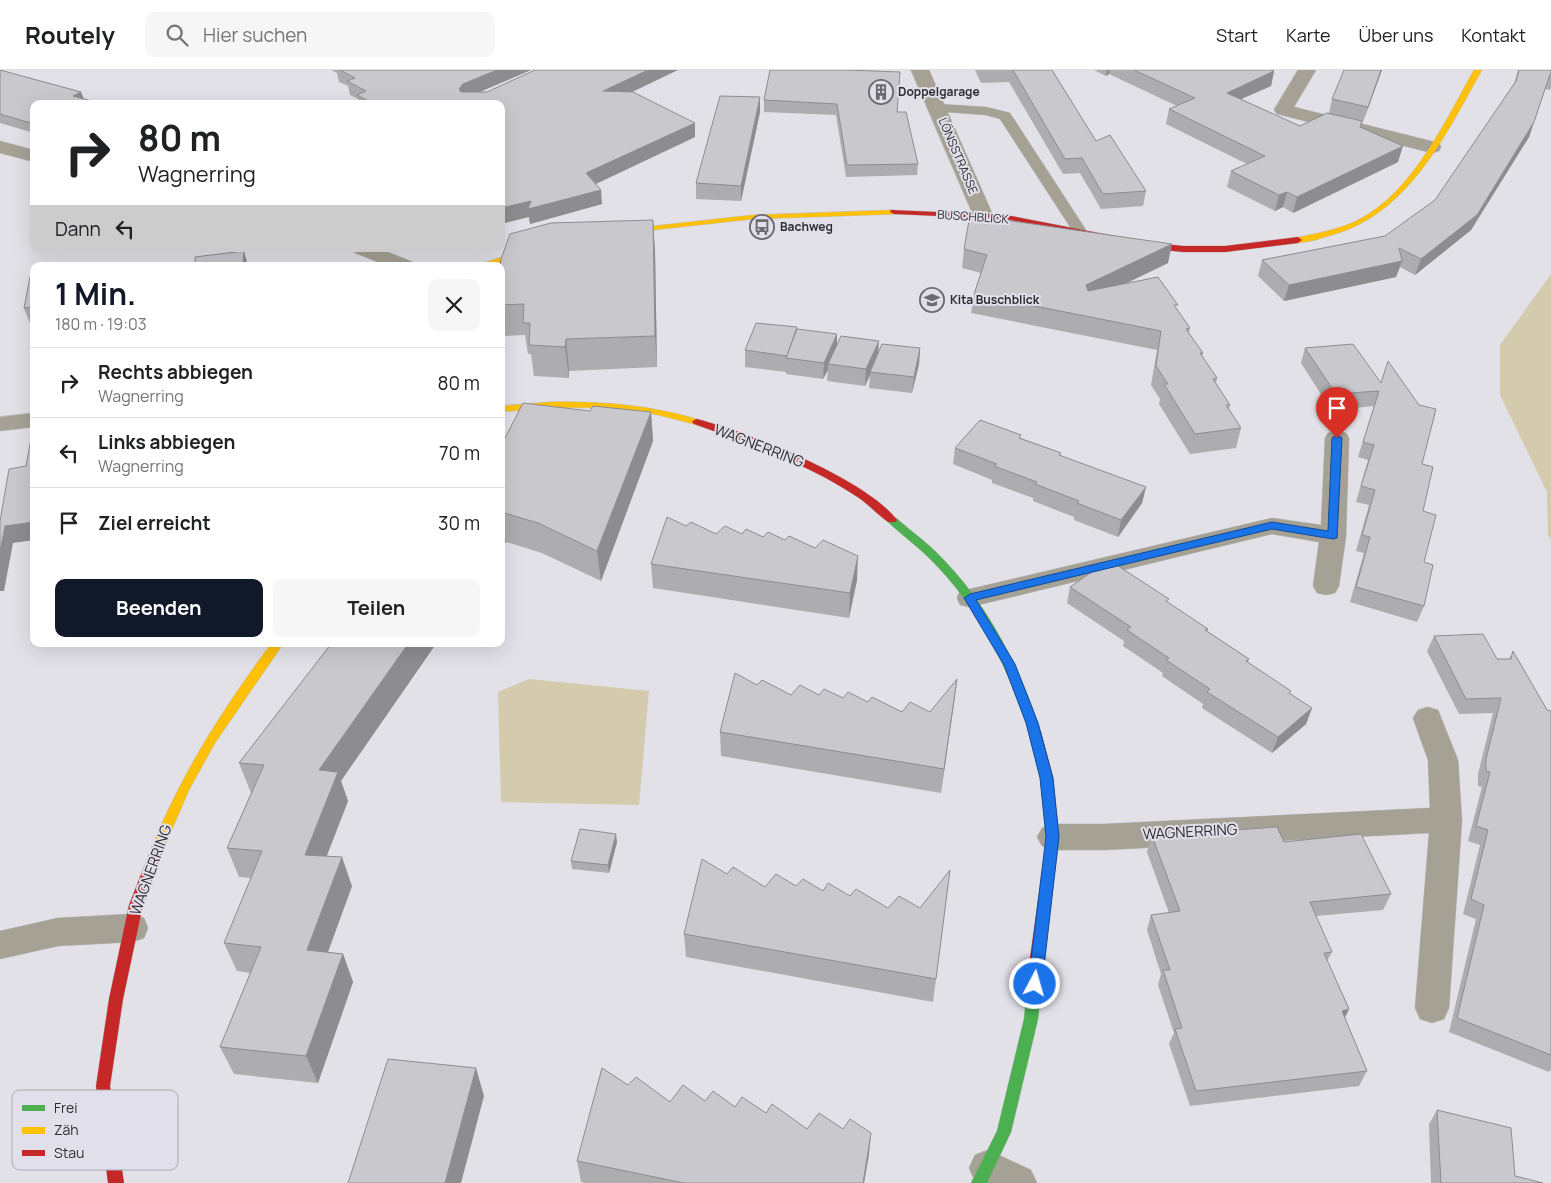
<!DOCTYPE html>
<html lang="de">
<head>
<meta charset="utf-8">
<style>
  :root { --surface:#fff; --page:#f6f6f6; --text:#202124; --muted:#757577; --line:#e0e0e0; --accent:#111827 }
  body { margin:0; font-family:Manrope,sans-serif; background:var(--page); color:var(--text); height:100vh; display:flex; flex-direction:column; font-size:19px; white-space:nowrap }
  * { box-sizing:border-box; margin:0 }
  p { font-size:16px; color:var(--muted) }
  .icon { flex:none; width:28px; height:28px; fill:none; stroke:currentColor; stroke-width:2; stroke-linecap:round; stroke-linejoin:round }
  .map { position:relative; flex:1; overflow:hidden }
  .details { position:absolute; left:30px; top:192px; width:475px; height:385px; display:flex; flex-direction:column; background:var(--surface); border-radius:10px; box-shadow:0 5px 20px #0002 }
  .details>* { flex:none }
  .hud { position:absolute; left:30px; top:30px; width:475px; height:152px; border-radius:10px; box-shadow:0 5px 20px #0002; background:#fff; color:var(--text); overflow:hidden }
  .pin { position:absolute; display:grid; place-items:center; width:42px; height:42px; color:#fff; margin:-51px -21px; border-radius:50% 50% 50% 0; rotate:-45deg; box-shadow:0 0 5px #0007 }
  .pin .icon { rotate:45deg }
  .me { position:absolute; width:55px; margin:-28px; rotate:6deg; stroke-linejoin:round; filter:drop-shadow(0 0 4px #0008) }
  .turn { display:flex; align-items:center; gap:18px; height:105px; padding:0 25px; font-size:22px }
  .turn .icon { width:65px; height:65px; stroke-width:2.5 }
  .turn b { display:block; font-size:35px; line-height:42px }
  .then { display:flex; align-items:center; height:48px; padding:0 25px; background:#0003; gap:10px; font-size:19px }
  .round { display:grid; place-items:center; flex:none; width:52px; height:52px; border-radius:10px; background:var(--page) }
  .overview { display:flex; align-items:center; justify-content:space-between; height:85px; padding:0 25px }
  h1 { font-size:30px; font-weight:700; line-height:38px; color:var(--accent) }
  .cta { display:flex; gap:10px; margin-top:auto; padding:10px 25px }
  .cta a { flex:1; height:58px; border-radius:10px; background:var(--accent); color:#fff; font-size:20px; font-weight:700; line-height:58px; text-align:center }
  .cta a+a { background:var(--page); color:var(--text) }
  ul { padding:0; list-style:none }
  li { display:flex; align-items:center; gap:15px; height:70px; padding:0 25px; border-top:1px solid var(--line) }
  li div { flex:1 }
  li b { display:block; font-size:19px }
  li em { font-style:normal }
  header { display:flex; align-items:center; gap:30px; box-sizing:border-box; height:70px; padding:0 25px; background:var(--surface); border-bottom:1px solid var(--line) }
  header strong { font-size:24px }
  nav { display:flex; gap:28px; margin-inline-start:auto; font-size:18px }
  .search { width:350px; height:45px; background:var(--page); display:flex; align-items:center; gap:12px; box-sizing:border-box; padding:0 18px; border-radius:10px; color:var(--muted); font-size:19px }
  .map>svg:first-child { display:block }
</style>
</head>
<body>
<header>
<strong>Routely</strong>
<div class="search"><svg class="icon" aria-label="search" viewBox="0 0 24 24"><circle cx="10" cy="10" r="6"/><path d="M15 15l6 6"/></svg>Hier suchen</div>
<nav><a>Start</a><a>Karte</a><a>Über uns</a><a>Kontakt</a></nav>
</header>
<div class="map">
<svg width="1551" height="1113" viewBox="0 0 1551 1113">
  <rect width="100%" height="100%" fill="#e2e1e7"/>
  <g fill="#d4caad">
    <polygon points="1551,204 1551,469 1548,465 1547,422 1500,325 1500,275"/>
    <polygon points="529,609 649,621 639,735 501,732 498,622"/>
  </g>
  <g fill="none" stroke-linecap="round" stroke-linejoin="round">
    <defs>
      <polygon id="lane" points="938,34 986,37 1010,43 1086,160 1084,163 1074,163 1000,49 986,45 933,41 931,38"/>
      <g id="street">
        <polygon points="911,0 929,0 993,145 990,149 983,151 976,149 973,145"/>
        <polygon points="1298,0 1316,0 1294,37 1439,73 1441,77 1439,81 1432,83 1277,44 1274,40"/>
        <polygon points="0,71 34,80 34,92 0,83"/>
        <polygon points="352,179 380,179 413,192 416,196 388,196 355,183"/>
        <polygon points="34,343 34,357 0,361 0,347"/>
        <polygon points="1337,361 1346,363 1349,368 1346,466 1339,516 1335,523 1326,525 1317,523 1313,516 1319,472 1272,464 970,537 960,535 957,528 960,521 970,519 1272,448 1321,455 1325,368 1328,363"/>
        <polygon points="1428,637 1438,640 1458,690 1462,750 1449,938 1444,949 1432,953 1420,949 1415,938 1429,763 1104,780 1053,780 1042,776 1037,767 1042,758 1053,754 1104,754 1430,738 1428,690 1413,648 1418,640"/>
        <polygon points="132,844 144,848 148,858 144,868 132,872 58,876 0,889 0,861 58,848"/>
        <polygon points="988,1080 1031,1100 1037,1113 979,1113 975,1111 969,1098 975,1085"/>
      </g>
      <g id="fast">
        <path d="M892,447L896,448C911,461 928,473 942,488C989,536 1020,598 1041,662L1039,665H1031L1029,662C1009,600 980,540 934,493C920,478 903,466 888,452L887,450L888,448Z"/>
        <polygon points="1037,882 1042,884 1044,888 1038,949 1011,1062 987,1113 971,1113 997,1061 1024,949 1030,888 1032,884"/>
      </g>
      <g id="slow">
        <path d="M1474,0H1482C1445,65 1410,143 1332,165C1321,168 1306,174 1295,172V168C1317,163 1338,160 1358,150C1413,122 1445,51 1474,0Z"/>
        <polygon points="894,140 898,142 897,144 753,149 617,164 613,162 617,160 753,145"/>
        <polygon points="535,176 538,177 538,181 487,196 475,196"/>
        <path d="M550,332C602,331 650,335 700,350L702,352L697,355C681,351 665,346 648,343C599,335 550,337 501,342V336Z"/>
        <path d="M271,574H283L215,673L189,720L164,778L159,779L154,778L153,774C183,701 224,637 271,574Z"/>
      </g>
      <g id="jam">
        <polygon points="891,140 1006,145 1145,172 1183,176 1225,176 1298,167 1302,170 1298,173 1225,182 1183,182 1145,178 1006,149 894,144 890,142"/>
        <path d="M697,349C748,362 866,409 897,450L896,452H888C878,445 869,435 859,428C809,394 750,374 694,354L692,352L694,350Z"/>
        <polygon points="1035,657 1039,659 1041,662 1053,708 1059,767 1044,888 1042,892 1037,894 1032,892 1030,888 1047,767 1041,708 1029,662 1031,659"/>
        <polygon points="159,769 164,770 165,774 143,835 123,929 110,1016 124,1113 108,1113 96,1016 109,929 129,835 153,774 154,770"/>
      </g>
    </defs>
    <use href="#lane" stroke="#bfbec2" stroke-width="1"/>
    <use href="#street" stroke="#bfbec2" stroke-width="1"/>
    <use href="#fast" stroke="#bfbec2" stroke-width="1"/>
    <use href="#slow" stroke="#bfbec2" stroke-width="1"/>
    <use href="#jam" stroke="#bfbec2" stroke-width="1"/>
    <use href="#lane" fill="#a6a195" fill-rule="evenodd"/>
    <use href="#street" fill="#a6a195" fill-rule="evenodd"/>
    <use href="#fast" fill="#4caf50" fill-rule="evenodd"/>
    <use href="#slow" fill="#ffc107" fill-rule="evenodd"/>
    <use href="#jam" fill="#c62828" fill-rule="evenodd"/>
  </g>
  <g fill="#adacaf">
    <polygon points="0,0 81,22 84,29 34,34 34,63 0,53"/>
    <polygon points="331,0 531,0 480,22 631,22 695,67 596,114 602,134 530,154 529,147 501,34 359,34 358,29 350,25 348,16 339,12 337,3"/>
    <polygon points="770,0 897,42 918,94 917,105 846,107 836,45 764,42 764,30"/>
    <polygon points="975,0 1052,0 1096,71 1146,121 1143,136 1101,139 1080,103 1063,104 1009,12 981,13"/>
    <polygon points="1094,0 1271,0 1274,1 1271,16 1241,29 1300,56 1329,43 1332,29 1382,0 1361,57 1398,92 1293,143 1283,137 1275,141 1227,117 1231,101 1247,94 1166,54 1169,39 1177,36 1109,4 1106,6"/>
    <polygon points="1518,0 1551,0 1551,17 1550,20 1545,19 1529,67 1471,160 1415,205 1400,197 1396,207 1284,231 1258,206 1262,190 1385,166 1435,130 1514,14"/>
    <polygon points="760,27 760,42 741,131 696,129 696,113"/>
    <polygon points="964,179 1168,193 1125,214 1177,240 1190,258 1189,263 1203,283 1202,287 1217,308 1216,313 1230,335 1229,339 1241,358 1236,378 1190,384 1159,334 1160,329 1151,315 1157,280 971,243 974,224 981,203 962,198"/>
    <polygon points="655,180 657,297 569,301 569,308 534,306 531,284 528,284 525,265 501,266 501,196"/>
    <polygon points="34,206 34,263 32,259 33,254 30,254 24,238"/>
    <polygon points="797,261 837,275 878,284 920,278 919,294 912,323 869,318 870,305 865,316 827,311 828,300 823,309 786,304 786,302 745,297 745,280"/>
    <polygon points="1305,278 1381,313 1388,291 1422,394 1423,441 1424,492 1424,536 1417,552 1350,532 1364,483 1356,481 1369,435 1356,432 1368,390 1358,387 1374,336 1331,340 1301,293"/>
    <polygon points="590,341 651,342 653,371 601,511 542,483 506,472 501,478 501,368 505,368"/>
    <polygon points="1021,368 1061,383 1060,386 1146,417 1142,433 1118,467 1074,450 1074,447 1033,431 1033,428 992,413 992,410 953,394 955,378"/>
    <polygon points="686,456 716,464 742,464 857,510 849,548 653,518 651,494"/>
    <polygon points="1070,517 1168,533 1208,559 1207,561 1249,589 1248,592 1290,624 1312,638 1306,654 1272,683 1202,638 1203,634 1162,606 1163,603 1123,576 1124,571 1067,533"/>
    <polygon points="1434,566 1497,589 1509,589 1513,581 1547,640 1551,641 1551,999 1549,1002 1449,962 1476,849 1463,844 1480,775 1468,771 1482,717 1478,716 1478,704 1493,643 1459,644 1427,581"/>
    <polygon points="331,574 341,711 348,731 326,786 352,816 328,882 343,884 353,912 318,1013 234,1004 220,977 250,903 237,901 224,873 251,808 239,807 227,778 251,723 239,693"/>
    <polygon points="957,609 941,723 721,686 720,662 757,615 791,625 819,625 868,632 902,642 930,642"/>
    <polygon points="1152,766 1284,772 1391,824 1383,840 1316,846 1332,882 1327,891 1349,939 1345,948 1367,1001 1359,1016 1190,1036 1169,974 1174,963 1158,915 1161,904 1147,860 1151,845 1169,843 1147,782"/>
    <polygon points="617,772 609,803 572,799 571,791"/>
    <polygon points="727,804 765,817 936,909 933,932 686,887 684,864"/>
    <polygon points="628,1015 670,1032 705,1031 735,1037 766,1043 807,1059 869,1084 864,1113 585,1113 581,1112 577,1091"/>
    <polygon points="1437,1040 1515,1106 1543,1113 1431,1113 1429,1054"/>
  </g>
  <g fill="#8d8c8f">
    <polygon points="497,0 531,0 465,28 459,19 463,14"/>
    <polygon points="648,0 678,0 605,35 603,21"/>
    <polygon points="1107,0 1110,0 1109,4 1106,6"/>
    <polygon points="1381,0 1382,0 1363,52 1368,37"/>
    <polygon points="1274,1 1271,16 1223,37 1227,23"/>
    <polygon points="81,22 84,31 73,26"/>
    <polygon points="760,27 760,42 741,131 741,116"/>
    <polygon points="1534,52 1529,67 1471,160 1415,205 1421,189"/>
    <polygon points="695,53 695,67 587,118 586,103"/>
    <polygon points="1403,76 1398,92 1293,143 1297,127"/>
    <polygon points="601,120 602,134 530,154 529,147 501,154 501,138 531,131"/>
    <polygon points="1287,122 1283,137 1275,141 1279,125"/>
    <polygon points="653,150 655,180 657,297 655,266"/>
    <polygon points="1172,174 1168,193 1083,234 1086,215"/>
    <polygon points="244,181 248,196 243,196"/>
    <polygon points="1402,191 1396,207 1284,231 1289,215"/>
    <polygon points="837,264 837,280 828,294 828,300 823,309 824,293"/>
    <polygon points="566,269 569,301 569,308 565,277"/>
    <polygon points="879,271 878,287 870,302 870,305 865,316 866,299"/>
    <polygon points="920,278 919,294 912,323 914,307"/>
    <polygon points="651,342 653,371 601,511 597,481"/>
    <polygon points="1146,417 1142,433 1118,467 1121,450"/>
    <polygon points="501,445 506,472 501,478"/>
    <polygon points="34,452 34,470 13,473 4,521 0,521 0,482 5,456"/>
    <polygon points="858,486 857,510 849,548 850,523"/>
    <polygon points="408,574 436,574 341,711 348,731 316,814 305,785 319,700"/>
    <polygon points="957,609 954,633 941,723 944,699"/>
    <polygon points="1312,638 1306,654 1272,683 1278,667"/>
    <polygon points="616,764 617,772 609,803 608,795"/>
    <polygon points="342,787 352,816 318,909 307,880"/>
    <polygon points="343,884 353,912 318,1013 306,986"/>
    <polygon points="1349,939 1341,955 1342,941"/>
    <polygon points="476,998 484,1026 461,1113 445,1113"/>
    <polygon points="871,1063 869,1084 864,1113 863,1113"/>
  </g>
  <g fill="#c9c8cc" stroke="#8d8c8f">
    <polygon points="0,0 81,22 73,26 103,34 34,34 34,54 0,44"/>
    <polygon points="340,0 497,0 463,14 459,19 461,22 487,22 535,0 648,0 603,21 633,22 695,53 586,103 601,120 528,139 531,131 501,138 501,34 374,34 357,25 366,21 347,11 355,8"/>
    <polygon points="770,0 846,0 900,2 897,42 906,42 918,94 847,95 837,34 764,30"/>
    <polygon points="1013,0 1052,0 1096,71 1110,65 1146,121 1103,124 1082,88 1065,89"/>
    <polygon points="1134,0 1271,0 1274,1 1227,23 1300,56 1327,43 1362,51 1360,57 1403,76 1297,127 1287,122 1279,125 1231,101 1265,86 1169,39 1195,28"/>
    <polygon points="1344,0 1381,0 1368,37 1332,29"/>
    <polygon points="1519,0 1551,0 1551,4 1550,4 1534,52 1477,145 1421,189 1399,178 1402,191 1289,215 1262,190 1385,166 1435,130 1516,11"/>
    <polygon points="720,26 760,27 741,116 696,113"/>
    <polygon points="970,145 1172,174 1086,215 1088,221 1158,207 1178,235 1174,235 1190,258 1186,259 1203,283 1200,283 1217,308 1213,309 1230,335 1226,335 1241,358 1195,364 1164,314 1168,314 1156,296 1161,261 974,224 987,185 964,179"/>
    <polygon points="653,150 655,266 566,269 565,277 529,275 530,253 523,253 524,234 501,235 501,196 500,196 501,189 510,164 551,153"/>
    <polygon points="244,181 243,196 195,196 195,187"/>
    <polygon points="34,206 34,237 24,238 30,207"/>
    <polygon points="756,253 797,257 787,286 745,280"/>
    <polygon points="797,259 837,264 824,293 786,288"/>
    <polygon points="841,266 879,271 866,299 828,294"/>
    <polygon points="882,274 920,278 914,307 870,302"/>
    <polygon points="1353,274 1381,313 1388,291 1419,335 1436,339 1422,394 1433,397 1423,441 1436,445 1424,492 1433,495 1424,536 1356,517 1370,467 1362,465 1375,420 1361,416 1374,375 1363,372 1379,321 1336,324 1305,278"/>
    <polygon points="523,333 590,341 593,336 651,342 597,481 538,453 501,442 501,368 505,368"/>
    <polygon points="980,350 1021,365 1019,368 1061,383 1059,385 1146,417 1121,450 1077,433 1079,431 1035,414 1037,412 994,396 997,394 955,378"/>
    <polygon points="34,368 34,452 5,456 0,482 0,451 9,399 26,396 31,369"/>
    <polygon points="667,447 686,456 691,452 716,464 725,456 742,464 746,459 763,467 768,462 785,470 789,466 815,478 823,470 858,486 850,523 651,494"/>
    <polygon points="1109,490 1169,529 1166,531 1208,559 1205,560 1249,589 1246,591 1291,621 1289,623 1312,638 1278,667 1207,622 1210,619 1166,590 1169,588 1127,560 1131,557 1070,517"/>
    <polygon points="1483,564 1497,589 1511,589 1513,581 1547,640 1551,641 1551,985 1457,948 1484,835 1471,829 1488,760 1476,756 1490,702 1486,701 1486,689 1501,628 1466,629 1434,566"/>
    <polygon points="331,574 408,574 319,700 338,702 305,785 342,787 307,880 343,884 306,986 220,977 261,877 224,873 262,781 227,778 264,695 239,693"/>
    <polygon points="735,603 757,615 762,610 791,625 800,615 819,625 824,619 843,628 848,622 868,632 872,627 902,642 910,632 930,642 957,609 944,699 720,662"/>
    <polygon points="1277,757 1284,772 1361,764 1391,824 1310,832 1332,882 1324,883 1349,939 1342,941 1367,1001 1196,1021 1175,959 1182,958 1163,900 1170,900 1151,845 1180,841 1152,766"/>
    <polygon points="580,759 616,764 608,795 571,791"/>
    <polygon points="702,789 727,804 733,797 765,817 776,804 796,816 803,809 823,821 828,813 850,826 856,819 888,838 899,826 920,838 950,800 936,909 684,864"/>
    <polygon points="388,989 476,998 445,1113 348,1113"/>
    <polygon points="602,998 628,1015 636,1007 670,1032 683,1015 705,1031 713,1021 735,1037 742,1027 766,1043 772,1034 807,1059 819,1043 843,1059 850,1049 871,1063 863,1113 684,1113 577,1091"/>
    <polygon points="1437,1040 1511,1058 1515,1106 1543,1113 1441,1113"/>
  </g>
  <polygon fill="#1a73e8" stroke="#114b97" points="1337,365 1342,368 1337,468 1333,469 1272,459 976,530 1015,594 1038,653 1053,708 1059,767 1042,914 1040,919 1035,920 1030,919 1028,914 1046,767 1040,708 1026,653 1004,595 964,528 970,524 1272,452 1328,461 1332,368"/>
  <defs>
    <symbol id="building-ring" viewBox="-11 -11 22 22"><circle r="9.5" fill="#e1dfe9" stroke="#6c6b70" stroke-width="1.5"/><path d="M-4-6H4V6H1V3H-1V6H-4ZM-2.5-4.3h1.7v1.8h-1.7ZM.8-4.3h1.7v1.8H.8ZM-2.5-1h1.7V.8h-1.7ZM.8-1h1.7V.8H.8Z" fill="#6c6b70"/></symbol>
    <symbol id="bus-ring" viewBox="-11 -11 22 22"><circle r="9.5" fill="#e1dfe9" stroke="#6c6b70" stroke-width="1.5"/><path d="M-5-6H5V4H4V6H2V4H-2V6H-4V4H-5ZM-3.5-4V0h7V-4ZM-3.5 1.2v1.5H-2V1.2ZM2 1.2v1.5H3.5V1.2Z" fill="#6c6b70"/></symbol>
    <symbol id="school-ring" viewBox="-11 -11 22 22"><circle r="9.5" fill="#e1dfe9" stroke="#6c6b70" stroke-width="1.5"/><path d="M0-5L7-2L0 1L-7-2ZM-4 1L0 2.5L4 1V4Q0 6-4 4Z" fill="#6c6b70"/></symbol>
  </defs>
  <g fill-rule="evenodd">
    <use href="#building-ring" x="867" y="8" width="28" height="28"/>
    <use href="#bus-ring" x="748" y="143" width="28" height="28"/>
    <use href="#school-ring" x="918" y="216" width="28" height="28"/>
  </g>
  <g text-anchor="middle" stroke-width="4" stroke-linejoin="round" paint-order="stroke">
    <g font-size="12" font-weight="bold" fill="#2d2c30" stroke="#e1dfe9" text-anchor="start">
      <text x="898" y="26">Doppelgarage</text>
      <text x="780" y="161">Bachweg</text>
      <text x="950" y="234">Kita Buschblick</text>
    </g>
    <g font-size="12" fill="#2d2c30" stroke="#e1dfe9">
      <text transform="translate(958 86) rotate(67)" y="4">LÖNSSTRASSE</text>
      <text transform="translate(973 147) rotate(4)" y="4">BUSCHBLICK</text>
    </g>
    <g font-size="15" fill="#2d2c30" stroke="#e1dfe9">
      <text transform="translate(759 376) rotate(21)" y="5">WAGNERRING</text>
      <text transform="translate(1190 762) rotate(-3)" y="5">WAGNERRING</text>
      <text transform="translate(151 800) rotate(-70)" y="5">WAGNERRING</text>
    </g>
  </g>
  <rect x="12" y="1020" width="166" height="80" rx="8" fill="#e1dfe9" stroke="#aba9b2" stroke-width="1"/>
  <rect x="22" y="1035" width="23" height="6" fill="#4caf50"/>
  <rect x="22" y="1057" width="23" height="7" fill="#ffc107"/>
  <rect x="22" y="1080" width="23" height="6" fill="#c62828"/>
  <g font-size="14" fill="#2d2c30">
    <text x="54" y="1043">Frei</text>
    <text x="54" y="1065">Zäh</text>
    <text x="54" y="1088">Stau</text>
  </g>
</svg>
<div class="pin" style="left:1337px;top:368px;background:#d93025"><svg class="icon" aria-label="arrive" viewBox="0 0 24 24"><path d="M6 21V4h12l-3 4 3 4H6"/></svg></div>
<svg class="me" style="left:1035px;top:914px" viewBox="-20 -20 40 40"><circle r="17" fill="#1a73e8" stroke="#fff" stroke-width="3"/><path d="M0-11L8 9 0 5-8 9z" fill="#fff"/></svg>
<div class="hud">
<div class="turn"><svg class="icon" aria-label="right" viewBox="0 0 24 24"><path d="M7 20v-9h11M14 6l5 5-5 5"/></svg><div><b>80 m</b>Wagnerring</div></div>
<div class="then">Dann<svg class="icon" aria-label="left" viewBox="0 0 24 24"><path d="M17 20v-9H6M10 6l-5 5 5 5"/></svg></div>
</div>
<section class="details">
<div class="overview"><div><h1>1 Min.</h1><p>180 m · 19:03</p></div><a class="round"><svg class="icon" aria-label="close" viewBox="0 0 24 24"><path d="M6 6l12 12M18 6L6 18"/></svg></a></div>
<ul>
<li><svg class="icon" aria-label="right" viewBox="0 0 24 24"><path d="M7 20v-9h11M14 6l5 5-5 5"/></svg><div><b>Rechts abbiegen</b><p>Wagnerring</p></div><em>80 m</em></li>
<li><svg class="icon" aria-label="left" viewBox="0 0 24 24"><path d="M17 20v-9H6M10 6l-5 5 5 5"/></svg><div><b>Links abbiegen</b><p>Wagnerring</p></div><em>70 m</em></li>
<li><svg class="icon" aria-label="arrive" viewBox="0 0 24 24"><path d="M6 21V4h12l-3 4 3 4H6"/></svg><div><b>Ziel erreicht</b></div><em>30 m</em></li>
</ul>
<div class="cta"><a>Beenden</a><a>Teilen</a></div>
</section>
</div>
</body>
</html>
